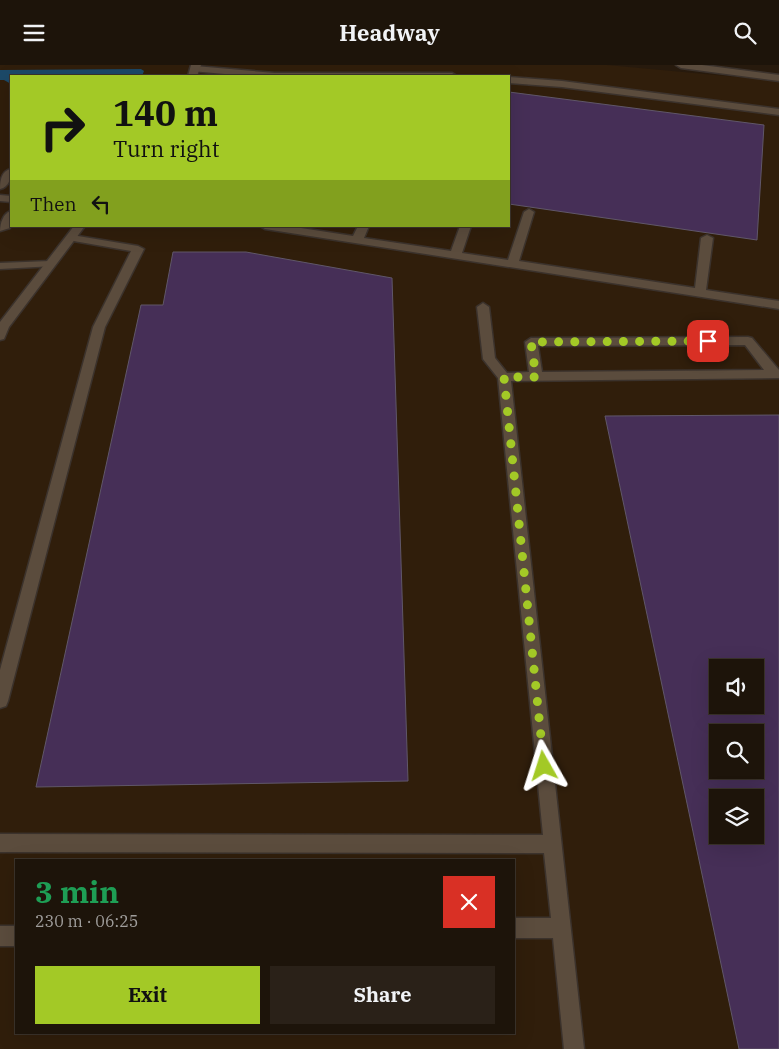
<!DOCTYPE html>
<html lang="en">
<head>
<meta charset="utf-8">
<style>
  :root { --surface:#1d140a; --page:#2a2118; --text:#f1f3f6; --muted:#a09e9c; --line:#3b332b; --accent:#a3c926 }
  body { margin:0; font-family:"IBM Plex Serif",serif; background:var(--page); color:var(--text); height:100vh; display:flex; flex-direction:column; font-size:19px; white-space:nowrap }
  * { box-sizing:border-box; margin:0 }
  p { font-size:16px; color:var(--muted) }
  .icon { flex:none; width:28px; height:28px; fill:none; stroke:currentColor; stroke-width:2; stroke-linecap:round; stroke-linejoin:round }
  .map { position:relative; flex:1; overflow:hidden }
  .side { position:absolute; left:15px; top:794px; width:500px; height:175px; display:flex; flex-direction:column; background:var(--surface); border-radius:0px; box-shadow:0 5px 20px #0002,0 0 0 1px var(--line) }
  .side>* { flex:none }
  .banner { position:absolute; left:10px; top:10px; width:500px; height:152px; border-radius:0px; box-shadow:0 5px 20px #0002,0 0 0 1px var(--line); background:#a3c926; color:#111; overflow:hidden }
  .tools { position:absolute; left:709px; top:594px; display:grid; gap:10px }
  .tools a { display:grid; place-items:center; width:55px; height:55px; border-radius:0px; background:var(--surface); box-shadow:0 5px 20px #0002,0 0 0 1px var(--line); font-size:25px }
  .pin { position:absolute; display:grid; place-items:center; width:42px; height:42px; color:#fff; margin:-21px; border-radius:10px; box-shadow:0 2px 8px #0006 }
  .me { position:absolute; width:55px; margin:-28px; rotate:354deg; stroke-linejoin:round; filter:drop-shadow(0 0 4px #0008) }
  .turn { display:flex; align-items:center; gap:18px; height:105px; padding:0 20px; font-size:22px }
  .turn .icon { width:65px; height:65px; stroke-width:2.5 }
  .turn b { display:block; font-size:35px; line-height:42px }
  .then { display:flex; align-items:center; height:48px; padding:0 20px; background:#0003; gap:10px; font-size:19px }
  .round { display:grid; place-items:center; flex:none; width:52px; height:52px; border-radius:0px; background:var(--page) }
  .summary { display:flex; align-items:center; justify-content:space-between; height:85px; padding:0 20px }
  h1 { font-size:30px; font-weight:700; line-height:38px; color:#1e9e55 }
  .cta { display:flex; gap:10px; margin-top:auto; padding:10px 20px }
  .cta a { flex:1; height:58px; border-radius:0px; background:var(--accent); color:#111; font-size:20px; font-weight:700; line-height:58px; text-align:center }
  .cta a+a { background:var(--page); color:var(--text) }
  header { display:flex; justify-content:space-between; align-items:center; height:65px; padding:0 20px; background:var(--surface); font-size:22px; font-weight:700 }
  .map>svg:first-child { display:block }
</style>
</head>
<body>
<header><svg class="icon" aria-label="menu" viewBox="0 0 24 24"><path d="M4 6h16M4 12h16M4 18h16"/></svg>Headway<svg class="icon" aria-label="search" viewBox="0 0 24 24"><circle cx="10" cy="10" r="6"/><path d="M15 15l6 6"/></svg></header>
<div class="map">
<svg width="779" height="984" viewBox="0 0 779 984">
  <rect width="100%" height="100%" fill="#271a0d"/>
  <path fill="#301e0b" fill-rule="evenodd" d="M0,0H607L779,16V984H0ZM11,11H509V161H11ZM718,602H755V640H718ZM718,668H755V705H718ZM718,732H755V770H718ZM16,795H514V968H16Z"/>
  <polygon fill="#1c4968" points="141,4 144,6 142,11 11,11 11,19 4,15 0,15 0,5"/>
  <g fill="#462f57" stroke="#605769" fill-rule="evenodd">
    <polygon points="509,27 764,60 757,175 509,139"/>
    <polygon points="173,187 246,187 392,213 408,716 36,722 141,240 163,240"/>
    <path d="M779,350V984H739L605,351ZM718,602H755V640H718ZM718,668H755V705H718ZM718,732H755V770H718Z"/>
  </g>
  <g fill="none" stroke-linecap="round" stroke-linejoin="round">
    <defs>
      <g id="lane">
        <polygon points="195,1 275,8 452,8 457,11 246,11 192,6 192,2"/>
        <polygon points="509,12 562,16 779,44 779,50 562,22 509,18"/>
        <path d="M11,104C12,112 9,122 0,124C0,116 1,106 11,104Z"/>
        <polygon points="0,130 11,131 11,137 0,136"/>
        <polygon points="529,144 534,147 519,196 695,223 701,173 707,170 713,173 706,225 779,236 779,244 265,164 260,161 288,161 353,171 358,161 369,161 364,173 451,186 460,161 471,161 462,188 508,195 524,147"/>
        <path d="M11,146L10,163L0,166C0,159 3,148 11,146Z"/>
        <polygon points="72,170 138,181 144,184 105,262 8,636 6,641 0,643 0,605 93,262 131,186 68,175 66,173"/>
        <polygon points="50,196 54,197 54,201 0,204 0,198"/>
        <path d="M483,238L489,242L495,293L507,308L529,307L525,277L531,273L748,272L752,273L779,305V313L511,316L584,984H564L553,873H514V853H551L544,788L0,787V769L543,770L498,313L483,294L477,242ZM745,280L764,305L542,307L538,281Z"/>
        <rect x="0" y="861" width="16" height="20"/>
      </g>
      <g id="street">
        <polygon points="191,0 201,0 197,11 188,11"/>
        <polygon points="74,161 85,161 9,262 4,274 0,275 0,257"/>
      </g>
      <polygon id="secondary" points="676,0 702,0 779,10 779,16 681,3"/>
    </defs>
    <use href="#lane" stroke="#3b322c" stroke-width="3"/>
    <use href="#street" stroke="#3b322c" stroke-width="3"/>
    <use href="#secondary" stroke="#3b322c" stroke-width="3"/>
    <use href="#lane" fill="#5b4c3d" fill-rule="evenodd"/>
    <use href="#street" fill="#5b4c3d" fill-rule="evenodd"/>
    <use href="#secondary" fill="#5b4c3d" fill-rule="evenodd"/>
  </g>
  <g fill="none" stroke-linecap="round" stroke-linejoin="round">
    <polyline stroke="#a3c926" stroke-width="9" stroke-dasharray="0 16.2" points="544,701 504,312 536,312 531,277 708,276"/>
  </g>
</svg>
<div class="tools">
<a><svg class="icon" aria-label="sound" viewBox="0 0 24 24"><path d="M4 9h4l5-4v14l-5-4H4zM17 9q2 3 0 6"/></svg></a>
<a><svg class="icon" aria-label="search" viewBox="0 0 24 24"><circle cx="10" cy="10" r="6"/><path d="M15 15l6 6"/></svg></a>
<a><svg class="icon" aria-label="layers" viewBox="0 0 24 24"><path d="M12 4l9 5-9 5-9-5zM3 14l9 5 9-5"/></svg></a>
</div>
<div class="pin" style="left:708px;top:276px;background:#d93025"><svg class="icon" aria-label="arrive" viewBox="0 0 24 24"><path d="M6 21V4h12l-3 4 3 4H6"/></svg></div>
<svg class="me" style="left:544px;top:701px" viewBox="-20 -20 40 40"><path d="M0-17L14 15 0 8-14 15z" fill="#a3c926" stroke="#fff" stroke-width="4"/></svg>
<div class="banner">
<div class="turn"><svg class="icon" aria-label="right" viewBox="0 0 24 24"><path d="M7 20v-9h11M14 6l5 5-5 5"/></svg><div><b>140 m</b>Turn right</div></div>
<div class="then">Then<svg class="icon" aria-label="left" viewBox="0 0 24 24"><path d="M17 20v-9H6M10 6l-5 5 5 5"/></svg></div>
</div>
<section class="side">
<div class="summary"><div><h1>3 min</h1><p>230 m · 06:25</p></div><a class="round" style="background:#d93025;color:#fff"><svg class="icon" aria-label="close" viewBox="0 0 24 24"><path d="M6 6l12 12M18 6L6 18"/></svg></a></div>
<div class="cta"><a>Exit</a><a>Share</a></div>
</section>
</div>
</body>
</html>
